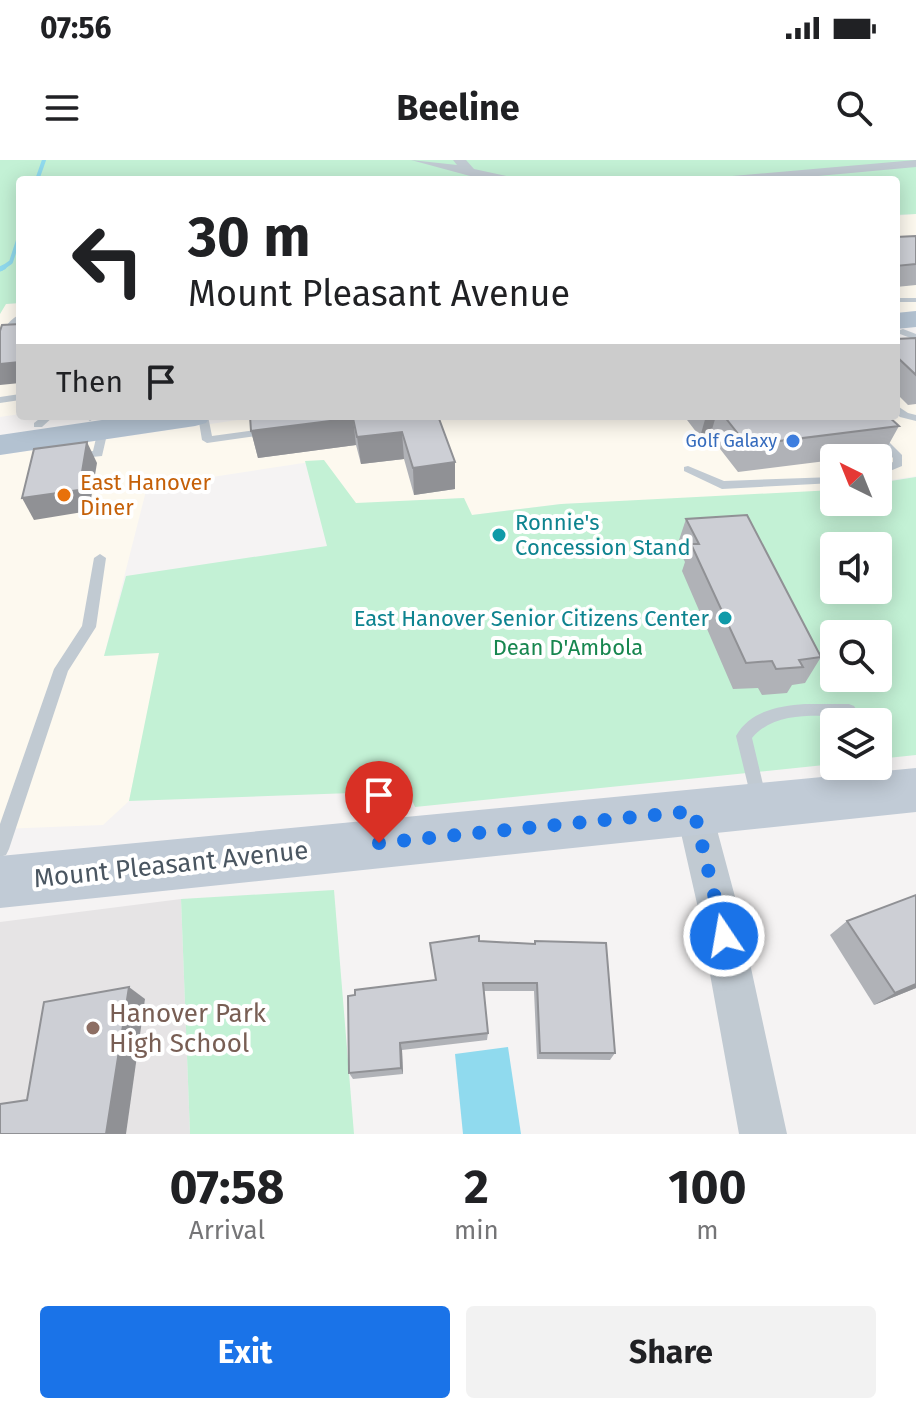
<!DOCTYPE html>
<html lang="en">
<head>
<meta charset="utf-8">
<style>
  :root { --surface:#fff; --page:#f2f2f2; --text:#202124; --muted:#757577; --accent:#1a73e8 }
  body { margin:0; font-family:"Fira Sans",sans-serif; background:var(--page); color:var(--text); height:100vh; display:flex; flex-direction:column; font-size:30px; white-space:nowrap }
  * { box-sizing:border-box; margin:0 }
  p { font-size:26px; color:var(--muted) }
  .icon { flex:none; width:44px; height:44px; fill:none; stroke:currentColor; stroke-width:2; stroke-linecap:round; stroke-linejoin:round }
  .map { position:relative; height:974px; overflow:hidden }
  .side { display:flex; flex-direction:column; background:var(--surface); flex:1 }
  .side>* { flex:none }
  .guide { position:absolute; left:16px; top:16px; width:884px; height:244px; border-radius:8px; box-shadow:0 4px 20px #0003; background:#fff; color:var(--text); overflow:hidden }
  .needle { width:52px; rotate:317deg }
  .buttons { position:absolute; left:820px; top:284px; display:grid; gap:16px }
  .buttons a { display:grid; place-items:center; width:72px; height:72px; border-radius:8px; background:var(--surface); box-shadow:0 4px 20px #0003; font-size:40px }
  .pin { position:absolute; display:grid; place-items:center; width:68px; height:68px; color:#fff; margin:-82px -34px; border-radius:50% 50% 50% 0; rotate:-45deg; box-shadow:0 0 8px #0007 }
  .pin .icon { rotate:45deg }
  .me { position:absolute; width:88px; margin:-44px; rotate:348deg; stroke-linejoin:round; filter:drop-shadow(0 0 6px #0008) }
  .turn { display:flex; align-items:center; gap:28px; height:168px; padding:0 40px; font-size:36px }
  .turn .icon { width:104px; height:104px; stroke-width:2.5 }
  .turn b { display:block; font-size:56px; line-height:68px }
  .then { display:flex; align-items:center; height:76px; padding:0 40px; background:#0003; gap:16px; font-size:30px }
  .eta { display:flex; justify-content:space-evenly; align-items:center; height:136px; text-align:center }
  .eta b { font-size:48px; font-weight:700; line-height:56px }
  .cta { display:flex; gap:16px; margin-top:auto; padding:16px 40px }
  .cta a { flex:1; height:92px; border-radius:8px; background:var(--accent); color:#fff; font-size:32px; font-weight:700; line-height:92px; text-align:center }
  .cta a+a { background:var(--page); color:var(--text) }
  .status { display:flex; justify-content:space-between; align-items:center; height:56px; padding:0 40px; background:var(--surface); direction:ltr }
  .status svg { height:22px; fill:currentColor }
  header { display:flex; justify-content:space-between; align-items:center; height:104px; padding:0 40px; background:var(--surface); font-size:36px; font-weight:700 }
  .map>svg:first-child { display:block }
</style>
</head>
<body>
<div class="status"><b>07:56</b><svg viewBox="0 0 49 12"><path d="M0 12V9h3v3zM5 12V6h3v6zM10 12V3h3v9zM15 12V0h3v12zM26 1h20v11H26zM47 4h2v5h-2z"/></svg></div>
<header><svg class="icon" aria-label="menu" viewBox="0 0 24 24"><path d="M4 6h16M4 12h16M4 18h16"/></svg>Beeline<svg class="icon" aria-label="search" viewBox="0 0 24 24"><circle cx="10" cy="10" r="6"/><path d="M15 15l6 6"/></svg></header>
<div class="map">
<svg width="916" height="974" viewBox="0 0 916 974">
  <rect width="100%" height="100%" fill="#f5f3f3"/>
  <g fill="#fdf9ef">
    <polygon points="916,54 916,151 896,153 896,56"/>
    <polygon points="20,143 20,254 0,257 0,154 5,144"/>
    <polygon points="916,177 916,316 878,322 878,298 834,298 834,330 814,333 561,344 471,355 464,338 356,344 323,300 147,327 104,496 160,492 129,641 103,665 0,669 0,295 264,256 896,256 896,179"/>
  </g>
  <polygon fill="#e6e4e5" points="181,739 190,974 0,974 0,762"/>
  <g fill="#c3f1d5" fill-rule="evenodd">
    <polygon points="0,0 916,0 916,54 896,55 896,20 20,20 20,143 6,144 0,154"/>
    <path d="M324,300L356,343L464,338L472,355L561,344L834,330V342H878V323L916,317V595L878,599V562H834V604L415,647L408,631L129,641L159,493L104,496L126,416L327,386L305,301ZM834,386H878V430H834ZM834,474H878V518H834Z"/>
    <polygon points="334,730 354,974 190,974 181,739"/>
  </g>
  <polygon fill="#90daee" points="508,887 521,974 463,974 455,894"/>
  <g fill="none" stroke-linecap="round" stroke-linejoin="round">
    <g stroke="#90daee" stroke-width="4">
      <polyline points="37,20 44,0"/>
      <polyline points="1,109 11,102 20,74"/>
    </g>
    <polyline stroke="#90daee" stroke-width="5" points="0,109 4,107"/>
    <g fill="#c1cad2" fill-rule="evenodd">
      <rect x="896" y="138" width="20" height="4"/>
      <path d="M20,154V162L12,169L5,191L0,194C0,175 3,164 20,154Z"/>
      <polygon points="903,169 916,174 916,180 900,174 900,170"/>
      <polygon points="20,234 20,240 0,243 0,237"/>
      <polygon points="896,245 908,253 916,255 916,261 900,257 896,253"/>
      <polygon points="43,256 54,256 42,267 34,267 34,263"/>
      <polygon points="83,256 94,256 95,258 90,261"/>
      <polygon points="198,256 208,256 212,276 270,268 275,271 270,274 207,283 202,280"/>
      <polygon points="852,256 863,256 902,295 902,306 878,316 878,309 893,302 893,298"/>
      <polygon points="103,267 108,270 102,296 72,299 72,295 93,291 98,270"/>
      <polygon points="688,306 724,321 834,317 834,323 722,329 684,311 684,307"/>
      <polygon points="100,394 106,398 96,467 68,511 9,689 6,695 0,697 0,664 54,509 82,466 94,398"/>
      <path d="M805,544H849L854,546L864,562H848L845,556C812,556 775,551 752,578L767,641L765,646L759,648L753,646L736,576C750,551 778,546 805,544Z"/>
      <polygon points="878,595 884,597 900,628 898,633 892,635 886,633 872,607 878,606"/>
    </g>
    <g fill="#c1cad2" fill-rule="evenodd">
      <polygon points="411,0 457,5 453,0 466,0 474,9 525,20 470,16"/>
      <polygon points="916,0 916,7 775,20 725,20 732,16"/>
      <polygon points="694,635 707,639 712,651 738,748 787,974 739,974 698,748 676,651 681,639"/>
    </g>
    <polygon fill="#c1cbd6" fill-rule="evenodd" points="916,608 916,652 0,748 0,696"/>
    <g fill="#b3c2d1" fill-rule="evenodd">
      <polygon points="916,151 916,167 896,169 896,153"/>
      <polygon points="129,256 211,256 206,263 195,266 0,295 0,275"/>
    </g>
  </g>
  <g fill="#b0b2b7">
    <polygon points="916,76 916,125 896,127 896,77"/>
    <polygon points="916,178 916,244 908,245 896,233 896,179"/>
    <polygon points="438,256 455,302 455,329 414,335 404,299 361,304 356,285 258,298 251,271"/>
    <polygon points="684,256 888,256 899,266 884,293 849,298 834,298 834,300 738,312 710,276 700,277"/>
    <polygon points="686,359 821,497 805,523 792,525 787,533 762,535 758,528 733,529 682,411 685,402 677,386"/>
    <polygon points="916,735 916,828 874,845 830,775 847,761"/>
    <polygon points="479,781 534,784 535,781 615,893 610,900 537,899 534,831 484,831 488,873 487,880 402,890 403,914 353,919 349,913 435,820"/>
  </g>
  <g fill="#909195">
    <polygon points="20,202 20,223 0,225 0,204"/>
    <polygon points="706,256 716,256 710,276 700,277"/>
    <polygon points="353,258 356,285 258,298 251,271"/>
    <polygon points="402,272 404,299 361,304 357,277"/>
    <polygon points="87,282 97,303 89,351 34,360 22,338"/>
    <polygon points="455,302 455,329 414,335 413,308"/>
    <polygon points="916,824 916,828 874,845 895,833"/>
    <polygon points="129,827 145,839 126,974 106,974"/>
    <polygon points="400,883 402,890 403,914 401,908"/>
  </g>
  <g fill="#cdcfd5" stroke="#909195" stroke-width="2">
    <polygon points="916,76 916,104 896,106 896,77"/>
    <polygon points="20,164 20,202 0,204 0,171 2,165"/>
    <polygon points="916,178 916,215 896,196 896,179"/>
    <polygon points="250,256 438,256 455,302 413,308 402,272 357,277 353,258 251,271"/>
    <polygon points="724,256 888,256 899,266 747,285"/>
    <polygon points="87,282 79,330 22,338 34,289"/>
    <polygon points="747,355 821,497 799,500 803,507 776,509 772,501 746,503 691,384 699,384 686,359"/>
    <polygon points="916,735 916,824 895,833 847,761"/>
    <polygon points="479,776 479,781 535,784 535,781 606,783 615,893 540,893 537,823 483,823 488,873 400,883 401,908 349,913 348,836 355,835 355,830 436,820 430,783"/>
    <polygon points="129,827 106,974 0,974 0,944 27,940 44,842"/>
  </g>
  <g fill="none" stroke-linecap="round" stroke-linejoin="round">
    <polyline stroke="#1a73e8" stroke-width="14" stroke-dasharray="0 25.2" points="379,683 694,651 724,776"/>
  </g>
  <circle fill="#3f7fe0" stroke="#fff" stroke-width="3" cx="793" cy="281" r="8"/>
  <circle fill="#e8710a" stroke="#fff" stroke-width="3" cx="64" cy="335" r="8"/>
  <g fill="#0f9aa8" stroke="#fff" stroke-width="3">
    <circle cx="499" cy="375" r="8"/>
    <circle cx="725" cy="458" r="8"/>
  </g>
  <circle fill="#8d6e63" stroke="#fff" stroke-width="3" cx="93" cy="868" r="8"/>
  <g text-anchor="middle" stroke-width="8" stroke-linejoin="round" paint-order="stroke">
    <g font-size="18" fill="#366cbe" stroke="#fff" text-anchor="end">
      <text x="777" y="287">Golf Galaxy</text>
    </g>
    <g font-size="22" fill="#c56008" stroke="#fff" text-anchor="start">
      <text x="80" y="330">East Hanover<tspan x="80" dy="25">Diner</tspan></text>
    </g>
    <g font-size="22" fill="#0d838f" stroke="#fff" text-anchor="start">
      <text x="515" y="370">Ronnie's<tspan x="515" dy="25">Concession Stand</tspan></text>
      <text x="709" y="466" text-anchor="end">East Hanover Senior Citizens Center</text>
    </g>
    <g font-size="22" fill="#17864f" stroke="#fff">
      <text x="568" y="495">Dean D'Ambola</text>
    </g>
    <g font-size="26" fill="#4a5661" stroke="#fff">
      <text transform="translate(171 704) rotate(-6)" y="9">Mount Pleasant Avenue</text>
    </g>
    <g font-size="26" fill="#785e54" stroke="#fff" text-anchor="start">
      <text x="109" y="862">Hanover Park<tspan x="109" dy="30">High School</tspan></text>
    </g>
  </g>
</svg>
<div class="buttons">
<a><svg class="needle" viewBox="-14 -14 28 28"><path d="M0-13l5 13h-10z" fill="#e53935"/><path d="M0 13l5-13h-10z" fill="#757577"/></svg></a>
<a><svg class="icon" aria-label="sound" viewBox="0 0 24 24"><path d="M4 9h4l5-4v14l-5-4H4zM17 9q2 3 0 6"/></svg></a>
<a><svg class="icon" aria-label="search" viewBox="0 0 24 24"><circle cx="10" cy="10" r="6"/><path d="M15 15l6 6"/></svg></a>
<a><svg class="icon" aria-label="layers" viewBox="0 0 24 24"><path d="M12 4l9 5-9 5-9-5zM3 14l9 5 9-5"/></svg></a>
</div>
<div class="pin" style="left:379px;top:683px;background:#d93025"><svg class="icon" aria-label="arrive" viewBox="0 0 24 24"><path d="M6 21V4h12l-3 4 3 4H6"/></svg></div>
<svg class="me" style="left:724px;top:776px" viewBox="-20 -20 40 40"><circle r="17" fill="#1a73e8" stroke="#fff" stroke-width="3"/><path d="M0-11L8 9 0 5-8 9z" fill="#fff"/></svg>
<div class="guide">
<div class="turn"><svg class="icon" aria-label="left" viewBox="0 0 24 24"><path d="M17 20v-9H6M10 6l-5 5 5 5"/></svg><div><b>30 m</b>Mount Pleasant Avenue</div></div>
<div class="then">Then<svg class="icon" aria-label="arrive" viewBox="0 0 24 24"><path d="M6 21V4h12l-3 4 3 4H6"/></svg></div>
</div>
</div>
<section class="side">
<div class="eta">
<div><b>07:58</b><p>Arrival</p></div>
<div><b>2</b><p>min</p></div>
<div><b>100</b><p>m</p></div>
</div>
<div class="cta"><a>Exit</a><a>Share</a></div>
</section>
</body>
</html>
